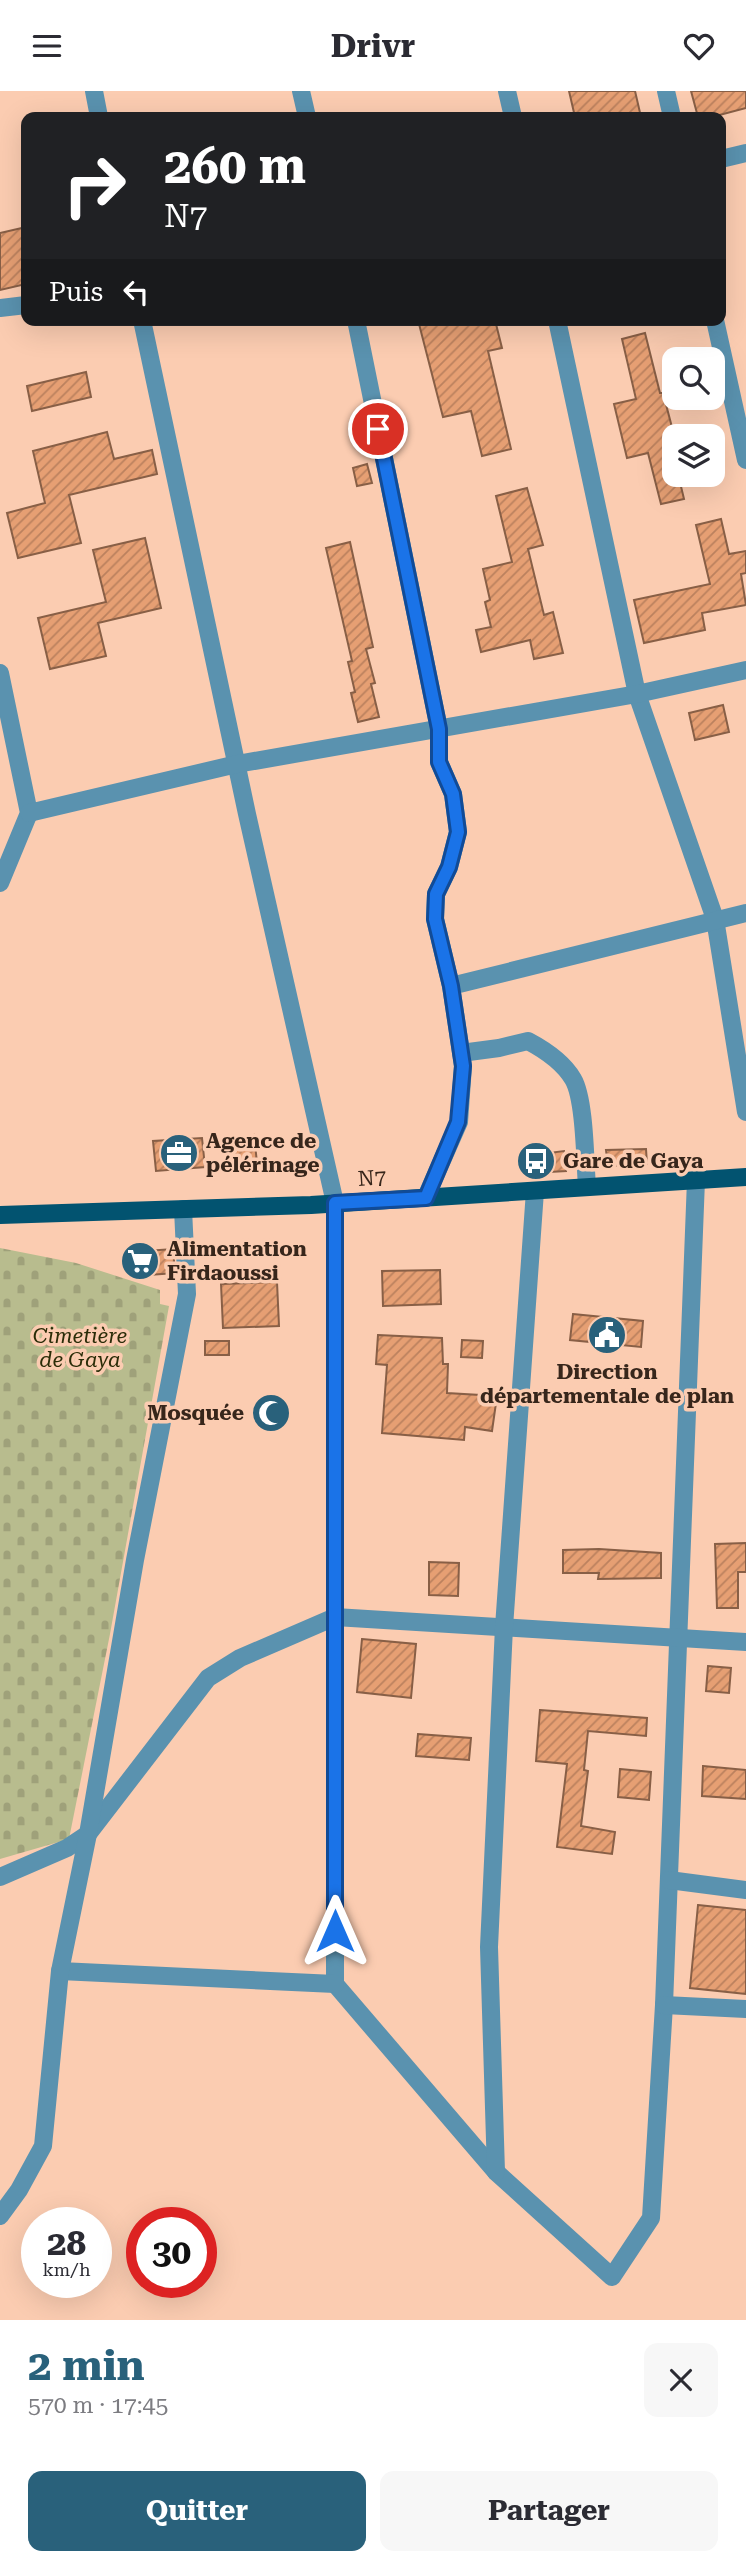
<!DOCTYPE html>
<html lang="fr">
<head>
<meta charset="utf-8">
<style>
  :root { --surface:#fff; --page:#f7f7f7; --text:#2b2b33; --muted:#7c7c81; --accent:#29617b }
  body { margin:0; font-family:"Roboto Serif",serif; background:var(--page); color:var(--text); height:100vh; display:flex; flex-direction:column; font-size:26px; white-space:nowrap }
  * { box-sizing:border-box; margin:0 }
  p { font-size:23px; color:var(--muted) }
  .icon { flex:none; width:38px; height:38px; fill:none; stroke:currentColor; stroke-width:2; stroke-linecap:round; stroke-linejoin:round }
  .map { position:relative; height:2229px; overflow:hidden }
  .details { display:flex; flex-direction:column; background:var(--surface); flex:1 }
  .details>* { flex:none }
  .banner { position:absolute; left:21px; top:21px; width:705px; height:214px; border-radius:14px; box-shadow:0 7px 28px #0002; background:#202124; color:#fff; overflow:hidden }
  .tools { position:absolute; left:662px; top:256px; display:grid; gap:14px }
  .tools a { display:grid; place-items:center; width:63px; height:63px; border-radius:14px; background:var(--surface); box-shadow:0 7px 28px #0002; font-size:35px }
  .speed { position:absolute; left:21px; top:2116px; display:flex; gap:14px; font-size:35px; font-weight:700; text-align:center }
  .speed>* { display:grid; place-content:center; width:91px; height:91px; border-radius:50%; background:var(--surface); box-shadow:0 7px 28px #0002; line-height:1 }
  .speed small { font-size:18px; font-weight:400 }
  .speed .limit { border:10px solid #d22; background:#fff; color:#111 }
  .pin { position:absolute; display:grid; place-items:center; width:60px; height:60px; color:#fff; margin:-30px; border:4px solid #fff; border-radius:50%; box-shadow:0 2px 7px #0007 }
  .me { position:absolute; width:77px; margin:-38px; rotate:0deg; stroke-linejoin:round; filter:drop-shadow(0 0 5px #0008) }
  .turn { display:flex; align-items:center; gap:24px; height:147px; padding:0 28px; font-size:32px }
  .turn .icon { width:91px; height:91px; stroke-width:2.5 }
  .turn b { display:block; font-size:49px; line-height:60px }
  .then { display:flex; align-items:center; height:66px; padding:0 28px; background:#0003; gap:14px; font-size:26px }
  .round { display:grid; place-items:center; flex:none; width:74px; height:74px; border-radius:14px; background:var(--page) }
  .head { display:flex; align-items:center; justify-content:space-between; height:119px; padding:0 28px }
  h1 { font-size:42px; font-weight:700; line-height:52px; color:var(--accent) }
  .cta { display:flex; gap:14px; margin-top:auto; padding:14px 28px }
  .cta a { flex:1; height:80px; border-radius:14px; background:var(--accent); color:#fff; font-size:28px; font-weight:700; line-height:80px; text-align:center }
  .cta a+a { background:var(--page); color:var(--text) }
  header { display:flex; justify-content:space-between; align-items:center; height:91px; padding:0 28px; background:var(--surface); font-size:32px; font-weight:700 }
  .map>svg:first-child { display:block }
</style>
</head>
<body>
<header><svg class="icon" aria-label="menu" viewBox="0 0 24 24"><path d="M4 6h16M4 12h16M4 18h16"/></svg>Drivr<svg class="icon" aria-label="heart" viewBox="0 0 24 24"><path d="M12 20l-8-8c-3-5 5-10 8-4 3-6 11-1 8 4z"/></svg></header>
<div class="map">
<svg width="746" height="2229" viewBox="0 0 746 2229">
  <defs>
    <pattern id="cemetery-stones" width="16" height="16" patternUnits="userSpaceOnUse" patternTransform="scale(1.75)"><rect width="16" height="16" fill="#b8bc8e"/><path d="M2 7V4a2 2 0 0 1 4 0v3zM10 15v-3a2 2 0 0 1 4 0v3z" fill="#9fa17a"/></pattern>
    <pattern id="building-hatch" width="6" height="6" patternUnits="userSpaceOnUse" patternTransform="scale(1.75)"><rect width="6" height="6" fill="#e69f73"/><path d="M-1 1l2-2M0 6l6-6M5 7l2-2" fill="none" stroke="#bb815e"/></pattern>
  </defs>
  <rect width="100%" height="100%" fill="#fbccb1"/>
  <polygon fill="url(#cemetery-stones)" points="0,1157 76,1172 160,1199 160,1213 169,1215 110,1543 69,1748 0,1768"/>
  <g fill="url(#building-hatch)" stroke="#885f46" stroke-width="2">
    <polygon points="569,0 635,0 641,26 575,26"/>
    <polygon points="691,0 746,0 746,17 712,26 698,26"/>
    <polygon points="26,136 26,193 0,199 0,142"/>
    <polygon points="418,229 495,229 502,257 488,260 511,358 482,365 471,320 443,326"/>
    <polygon points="645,242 660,302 663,302 674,344 674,383 678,383 684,408 661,413 648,362 627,367 614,313 636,308 622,248"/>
    <polygon points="86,281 91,306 32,320 27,295"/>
    <polygon points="107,341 114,368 152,359 157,383 69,404 81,452 18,467 7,422 45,412 33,360"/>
    <polygon points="367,373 372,392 357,395 353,377"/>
    <polygon points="527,397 543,454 528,458 544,524 553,521 563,562 534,568 530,549 481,561 476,539 491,536 485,511 490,509 483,478 512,471 496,405"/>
    <polygon points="721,428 729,463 746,460 746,482 741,483 746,514 702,522 705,539 644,552 634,509 710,493 696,434"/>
    <polygon points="145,447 161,517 98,532 106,565 50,578 38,527 106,511 93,459"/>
    <polygon points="350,451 373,556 366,558 375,592 371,593 379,626 358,631 351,602 355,601 348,571 352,570 326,457"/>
    <polygon points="723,614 729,641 695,649 689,622"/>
    <polygon points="254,1044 257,1072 237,1075 233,1047"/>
    <polygon points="202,1047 205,1076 156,1080 153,1050"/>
    <polygon points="646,1058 647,1073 608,1075 606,1059"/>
    <polygon points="564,1060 566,1080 550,1081 548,1062"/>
    <polygon points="173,1158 175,1182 135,1185 132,1161"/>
    <polygon points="440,1179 441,1213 383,1215 382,1180"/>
    <polygon points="277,1191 279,1235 223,1237 221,1193"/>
    <polygon points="573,1223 643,1230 641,1256 570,1249"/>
    <polygon points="378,1244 442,1247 443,1273 448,1273 447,1302 497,1305 492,1340 465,1336 464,1349 382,1342 387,1274 376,1273"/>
    <polygon points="462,1249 483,1250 482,1267 461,1266"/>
    <rect x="205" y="1250" width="24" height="14"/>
    <polygon points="746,1452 746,1481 738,1481 738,1517 717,1517 715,1453"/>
    <polygon points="599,1458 661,1462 661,1487 598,1488 599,1482 563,1482 563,1459"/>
    <polygon points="429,1471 459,1472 458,1505 429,1504"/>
    <polygon points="362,1548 416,1553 411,1607 357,1601"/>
    <polygon points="708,1575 731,1577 729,1602 706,1600"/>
    <polygon points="540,1619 647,1627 646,1645 588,1640 584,1679 588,1680 581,1735 615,1741 612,1763 557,1756 567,1673 536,1670"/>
    <polygon points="418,1643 471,1647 469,1669 416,1665"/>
    <polygon points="703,1675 746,1679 746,1708 702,1705"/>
    <polygon points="620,1678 651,1681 649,1709 618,1706"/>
    <polygon points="698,1814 746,1819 746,1903 690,1897"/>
  </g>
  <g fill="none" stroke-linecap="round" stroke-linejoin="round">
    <g stroke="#5a92af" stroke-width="18">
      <polyline points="94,0 99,26"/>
      <polyline points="301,0 307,26"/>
      <polyline points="507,0 513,26"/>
      <polyline points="666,0 672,26"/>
      <polyline points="721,68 746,62"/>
      <polyline points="0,217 26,214"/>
      <polyline points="142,229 247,723 335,1112 335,1893 496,2081 612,2186 651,2127 664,1914 696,1089"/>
      <polyline points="356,229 439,638 439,671 453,703 458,741 449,776 436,803 435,828 451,895 463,975 459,1031 426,1106"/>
      <polyline points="557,229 637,603 715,828 746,1021"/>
      <polyline points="715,229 746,369"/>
      <polyline points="0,582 29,722 0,792"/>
      <polyline points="29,722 237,673 637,603 746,579"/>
      <polyline points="451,895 746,822"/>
      <path d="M461,962L499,957L528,950C545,959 563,971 573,988C585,1008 585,1071 587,1096"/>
      <polyline points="0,1786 67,1757 88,1743 208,1587 240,1567 335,1526 746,1551"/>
      <polyline points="669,1789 746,1799"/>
      <polyline points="60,1880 335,1893"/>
      <polyline points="664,1914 746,1918"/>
      <polyline points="496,2081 489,1856 504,1536 535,1100"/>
      <polyline points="0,2125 19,2099 43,2055 60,1880 88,1743 135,1469 187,1203 183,1118"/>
    </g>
    <polyline stroke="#025370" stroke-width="18" points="0,1124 311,1114 746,1086"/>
  </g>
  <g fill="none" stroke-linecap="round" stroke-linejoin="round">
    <defs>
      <polyline id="route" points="335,1840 335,1112 426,1107 458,1031 463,975 451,895 435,828 436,803 449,776 458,741 453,703 439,671 439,638 378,338"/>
    </defs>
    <use href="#route" stroke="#114b97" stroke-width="18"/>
    <use href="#route" stroke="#1a73e8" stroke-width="12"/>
  </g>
  <defs>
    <symbol id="office-disc" viewBox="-11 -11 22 22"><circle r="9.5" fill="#29617b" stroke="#fbccb1"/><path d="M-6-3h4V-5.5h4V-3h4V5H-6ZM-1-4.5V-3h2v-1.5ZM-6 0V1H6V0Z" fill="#fff"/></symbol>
    <symbol id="bus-disc" viewBox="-11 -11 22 22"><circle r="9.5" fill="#29617b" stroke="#fbccb1"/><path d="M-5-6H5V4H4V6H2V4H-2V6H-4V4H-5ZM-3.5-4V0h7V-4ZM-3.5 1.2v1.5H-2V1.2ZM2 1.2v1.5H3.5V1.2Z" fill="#fff"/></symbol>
    <symbol id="supermarket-disc" viewBox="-11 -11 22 22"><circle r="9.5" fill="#29617b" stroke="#fbccb1"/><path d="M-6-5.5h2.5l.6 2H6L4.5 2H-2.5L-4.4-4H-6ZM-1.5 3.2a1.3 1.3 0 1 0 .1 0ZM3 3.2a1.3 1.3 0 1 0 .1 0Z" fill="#fff"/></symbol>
    <symbol id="civic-disc" viewBox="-11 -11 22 22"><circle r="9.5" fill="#29617b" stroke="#fbccb1"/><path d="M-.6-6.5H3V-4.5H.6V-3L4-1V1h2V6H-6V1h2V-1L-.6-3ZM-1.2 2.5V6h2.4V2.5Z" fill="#fff"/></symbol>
    <symbol id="mosque-disc" viewBox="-11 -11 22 22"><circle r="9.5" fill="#29617b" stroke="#fbccb1"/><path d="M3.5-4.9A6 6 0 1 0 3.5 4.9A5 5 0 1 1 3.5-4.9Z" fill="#fff"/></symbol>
  </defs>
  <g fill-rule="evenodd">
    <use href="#office-disc" x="157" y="1040" width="44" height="44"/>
    <use href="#bus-disc" x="514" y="1048" width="44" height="44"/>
    <use href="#supermarket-disc" x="118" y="1148" width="44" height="44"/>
    <use href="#civic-disc" x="585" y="1222" width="44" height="44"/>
    <use href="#mosque-disc" x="249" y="1300" width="44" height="44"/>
  </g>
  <g text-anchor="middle" stroke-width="7" stroke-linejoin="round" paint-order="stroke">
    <g font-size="21" font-weight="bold" fill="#37261b" stroke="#fbccb1" text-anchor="start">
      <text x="206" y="1057">Agence de<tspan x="206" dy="24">pélérinage</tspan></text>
      <text x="563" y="1077">Gare de Gaya</text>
      <text x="167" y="1165">Alimentation<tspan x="167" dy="24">Firdaoussi</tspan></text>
      <text x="607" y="1288" text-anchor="middle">Direction<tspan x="607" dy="24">départementale de plan</tspan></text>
      <text x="244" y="1329" text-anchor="end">Mosquée</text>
    </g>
    <g font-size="21" fill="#37261b" stroke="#fbccb1">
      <text transform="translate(372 1087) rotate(-4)" y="7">N7</text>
    </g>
    <g font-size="21" font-style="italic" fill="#2a2c08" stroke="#fbccb1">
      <text x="80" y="1252">Cimetière<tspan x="80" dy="24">de Gaya</tspan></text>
    </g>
  </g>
</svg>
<div class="tools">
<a><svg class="icon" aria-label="search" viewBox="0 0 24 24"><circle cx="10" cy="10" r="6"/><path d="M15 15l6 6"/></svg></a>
<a><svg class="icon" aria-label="layers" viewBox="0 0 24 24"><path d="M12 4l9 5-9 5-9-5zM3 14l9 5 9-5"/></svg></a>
</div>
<div class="speed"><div>28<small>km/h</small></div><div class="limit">30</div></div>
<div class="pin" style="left:378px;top:338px;background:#d93025"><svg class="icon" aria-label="arrive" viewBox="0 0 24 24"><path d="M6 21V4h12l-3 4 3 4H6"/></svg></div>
<svg class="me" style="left:335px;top:1840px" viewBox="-20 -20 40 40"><path d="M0-17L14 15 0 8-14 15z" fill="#1a73e8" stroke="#fff" stroke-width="4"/></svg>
<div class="banner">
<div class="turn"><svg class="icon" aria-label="right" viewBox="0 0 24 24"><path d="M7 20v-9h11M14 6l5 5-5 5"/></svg><div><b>260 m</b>N7</div></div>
<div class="then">Puis<svg class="icon" aria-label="left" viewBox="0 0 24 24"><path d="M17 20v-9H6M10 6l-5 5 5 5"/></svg></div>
</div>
</div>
<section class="details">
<div class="head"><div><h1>2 min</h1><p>570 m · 17:45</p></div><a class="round"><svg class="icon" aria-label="close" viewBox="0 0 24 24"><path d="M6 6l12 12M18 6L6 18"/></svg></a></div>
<div class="cta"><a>Quitter</a><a>Partager</a></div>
</section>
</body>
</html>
